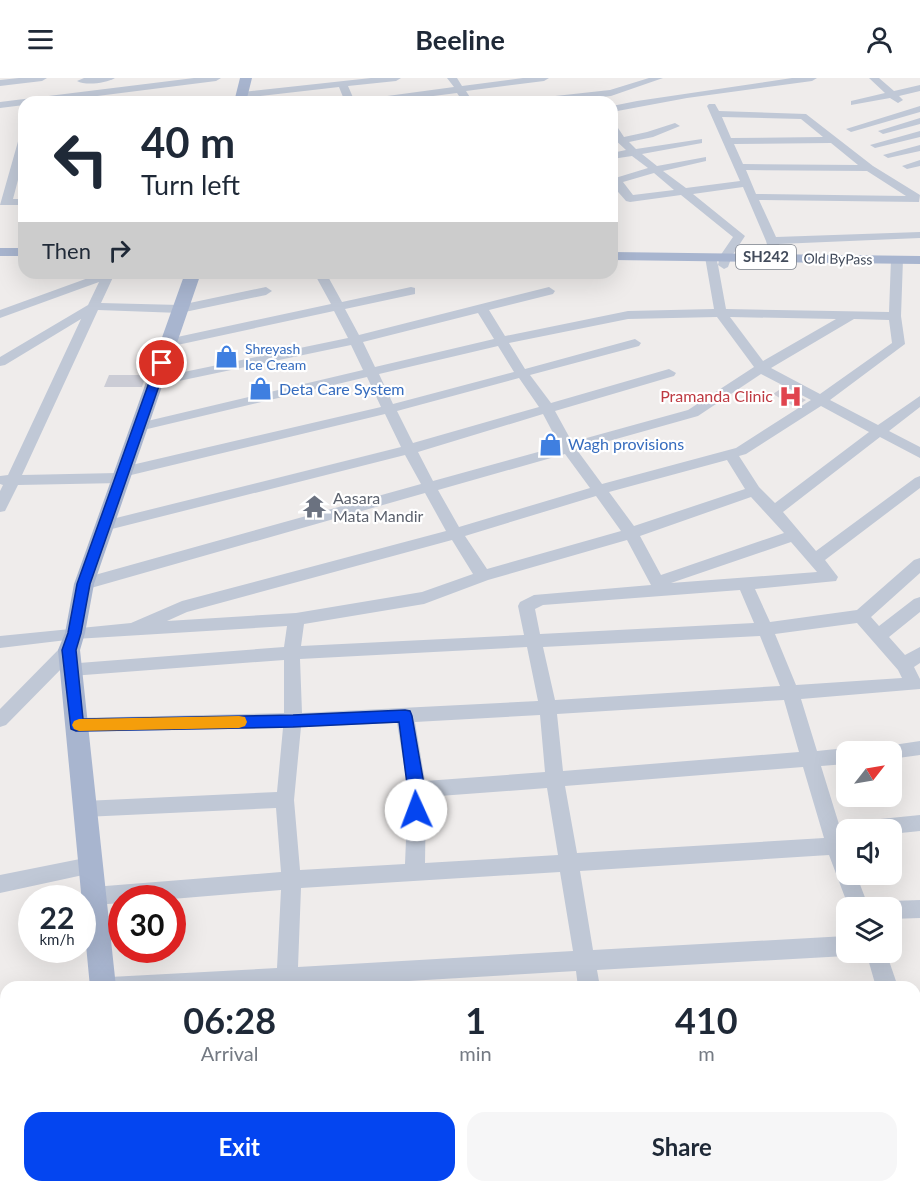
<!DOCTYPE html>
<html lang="en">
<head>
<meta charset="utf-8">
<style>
  :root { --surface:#fff; --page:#f6f6f7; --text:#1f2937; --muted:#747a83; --accent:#0445f0 }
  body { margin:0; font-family:Lato,sans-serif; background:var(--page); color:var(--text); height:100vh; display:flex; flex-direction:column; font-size:22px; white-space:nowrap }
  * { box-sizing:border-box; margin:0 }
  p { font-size:20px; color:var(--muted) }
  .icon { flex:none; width:33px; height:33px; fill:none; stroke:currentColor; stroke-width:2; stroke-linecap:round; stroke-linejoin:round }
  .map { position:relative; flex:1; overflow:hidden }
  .details { position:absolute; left:0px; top:903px; width:921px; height:212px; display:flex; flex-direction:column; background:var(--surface); border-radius:18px 18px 0 0; box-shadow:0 6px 24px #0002 }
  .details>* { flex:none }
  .hud { position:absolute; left:18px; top:18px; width:600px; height:183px; border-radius:18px; box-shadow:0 6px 24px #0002; background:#fff; color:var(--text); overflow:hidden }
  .needle { width:39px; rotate:59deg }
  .tools { position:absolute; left:836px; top:663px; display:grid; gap:12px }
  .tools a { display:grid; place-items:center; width:66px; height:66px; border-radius:12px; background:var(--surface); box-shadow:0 6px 24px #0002; font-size:30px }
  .speed { position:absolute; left:18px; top:807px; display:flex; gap:12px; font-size:30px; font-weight:700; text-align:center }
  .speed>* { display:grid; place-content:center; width:78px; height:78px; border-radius:50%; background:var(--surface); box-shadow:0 6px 24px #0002; line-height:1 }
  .speed small { font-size:15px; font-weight:400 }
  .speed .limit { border:9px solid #d22; background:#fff; color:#111 }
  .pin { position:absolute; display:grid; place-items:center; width:51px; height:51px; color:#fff; margin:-26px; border:3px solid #fff; border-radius:50%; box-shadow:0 2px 6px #0007 }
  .me { position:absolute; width:66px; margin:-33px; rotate:358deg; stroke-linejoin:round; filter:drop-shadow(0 0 4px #0008) }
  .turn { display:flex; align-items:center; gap:21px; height:126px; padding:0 24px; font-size:27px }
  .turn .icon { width:78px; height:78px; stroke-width:2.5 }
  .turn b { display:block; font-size:42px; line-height:51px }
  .then { display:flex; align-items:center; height:57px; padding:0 24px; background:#0003; gap:12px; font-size:22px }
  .eta { display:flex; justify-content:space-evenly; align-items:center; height:102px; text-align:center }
  .eta b { font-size:36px; font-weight:700; line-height:42px }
  .cta { display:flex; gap:12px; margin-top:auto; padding:12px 24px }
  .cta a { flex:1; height:69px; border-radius:18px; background:var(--accent); color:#fff; font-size:24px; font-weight:700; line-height:69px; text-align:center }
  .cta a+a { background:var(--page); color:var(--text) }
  header { display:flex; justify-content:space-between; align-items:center; height:78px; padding:0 24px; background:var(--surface); font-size:27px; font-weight:700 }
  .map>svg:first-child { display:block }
</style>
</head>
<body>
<header><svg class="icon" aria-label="menu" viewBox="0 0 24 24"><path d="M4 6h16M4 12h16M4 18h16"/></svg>Beeline<svg class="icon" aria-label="person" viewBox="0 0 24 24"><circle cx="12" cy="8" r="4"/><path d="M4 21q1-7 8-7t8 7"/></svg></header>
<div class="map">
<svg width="920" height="1114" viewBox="0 0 920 1114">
  <rect width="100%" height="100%" fill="#efeceb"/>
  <g fill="#cbccd5">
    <polygon points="109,297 146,297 142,309 104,309"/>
    <polygon points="782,310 806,322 795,329 773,316"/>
  </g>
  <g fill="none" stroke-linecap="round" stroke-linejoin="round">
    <g fill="#c0c8d6" fill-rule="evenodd">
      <polygon points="19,0 47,0 42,3 0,8 0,2"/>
      <path d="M84,0H115C106,5 86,8 77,3Z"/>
      <polygon points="194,0 221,0 216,3 50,24 24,24 24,27 0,30 0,24"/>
      <polygon points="371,0 401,0 396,3 348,8 355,24 345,24 339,9 243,20 238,17 243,14"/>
      <polygon points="447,0 457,0 462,8 523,0 549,0 544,3 466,13 473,24 463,24 457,15 386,24 360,24 365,21 454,9"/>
      <polygon points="649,0 663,0 611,18 554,24 523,24 528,21 610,12"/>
      <polygon points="792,0 817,0 812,3 687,20 612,34 612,28 637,23"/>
      <polygon points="869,0 879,0 894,13 920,7 920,13 899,18 903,22 898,25 890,20 851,27 851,23 885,15"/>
      <path d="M709,26H715L719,33L806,36L873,88L920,117L919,124L759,122L776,159L920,154V160L779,166L785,187L779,191L773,187L766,163L743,109L693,116L745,158L732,178L728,189L724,191L718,187L726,231L889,234L891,181L897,178L903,181L901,238L905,266L830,322L878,347L920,318V329L889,353L920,369V380L880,359L783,434L816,473L915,400L920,398V410L825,482L838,499L836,503L755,511L770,544L857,532L914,482L920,480V495L871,539L879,548L914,521L920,519V534L889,559L905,577L920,569V585L914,589L920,601V611L801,621L817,673L846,670L853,674H846V686L821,688L846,769V796H856L869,830H849L829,777L580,793L593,872L846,858V874L853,875L846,878L597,892L600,909H578L576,893L308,909H99L103,902L110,899L277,890L281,812L172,821L122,820V825L93,827L86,824L83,818L86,812L93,809L281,794L276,730L84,739L77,737L75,731L77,725L84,723L277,714L283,650L76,654L70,652L67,647L70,642L76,640L284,635V582L71,598L65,596L63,591L65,587L6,647L0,649V631L63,567L69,566L75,567L77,572L66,586L284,569L287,548L75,561L0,570V558L131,545L182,523L446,453L425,415L84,512L78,510L76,506L78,502L84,500L421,406L405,377L104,453L96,448L104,443L401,369L385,336L127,398L126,403L121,405L18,407L5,433L0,434V413L3,407L0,406V398L8,397L81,241L5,287L0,288V279L88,227L99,204L0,240V232L102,195H115L101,225L180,227L266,209L272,213L266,217L180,235L98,232L22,397L117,395L118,391L123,389L381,329L367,299L139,353L132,349L139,345L363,292L351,267L155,308L148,304L155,300L348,260L334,233L168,269L162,265L168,261L331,226L314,195H326L342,224L411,209L415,210V216L345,231L359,257L549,209L555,213L553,216L489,232L505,258L628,233L714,231L705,179L711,176L715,177L718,187L720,178L733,159L681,117L630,124L626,123L612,107V101L648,90L632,78L612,81V75L626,72L612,59V46L616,47L624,59L647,54L675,45L680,48L653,59L629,64L636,71L702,61V65L642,76L657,88L706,79V83L663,93L686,110L740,103L707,28ZM722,39L801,41L823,59L731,60ZM831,65L858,87L743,86L734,66ZM746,92L867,93L906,118L756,116ZM654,95L674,112L633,117L623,104ZM478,235L494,261L375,289L363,264ZM717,239L754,289L688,332L572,364L555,333L674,298L676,295L669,291L551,325L530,297L639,268L641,265L635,261L525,291L509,265L628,241ZM730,239L836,241L763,283ZM854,241L889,242L892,265L820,316L771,290ZM498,268L514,294L393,326L379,296ZM761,296L811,322L736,370L602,406L577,372L698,338ZM519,300L539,329L413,365L397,333ZM821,328L869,354L775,425L759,409L739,378L746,376ZM543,336L560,368L433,403L418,374ZM565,376L590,410L459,449L438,412ZM727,382L745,411L634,448L609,414ZM596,418L621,453L487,491L465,458ZM751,419L784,455L661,497L640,458ZM452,462L473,496L422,514L296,535L167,543L187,534ZM627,462L651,507L534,517L520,524L518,528L524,557L301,568L304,546L424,526L488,502ZM791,464L817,494L671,505ZM740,512L754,545L540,556L535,531L543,527ZM857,545L898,592L902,600L796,607L775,556ZM760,558L780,608L555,622L543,569ZM527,569L538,623L302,635L300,581ZM784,622L799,674L563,693L557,636ZM540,637L545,694L425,703L415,644ZM397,645L408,712L405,786L300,792L294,722L301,649ZM803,689L824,760L577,775L565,708ZM547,710L558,777L425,785L426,719ZM560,794L573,873L298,889L301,810Z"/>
      <polygon points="920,28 920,34 851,54 846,51"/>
      <polygon points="920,40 920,46 883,56 878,53"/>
      <polygon points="920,53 920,59 875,70 870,67"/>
      <polygon points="24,57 24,79 13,121 24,121 24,127 0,127 19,60"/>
      <polygon points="920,67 920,73 888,80 883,77"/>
      <polygon points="920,82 920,88 907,91 902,88"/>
      <polygon points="920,663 920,677 891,681 891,674 877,674 880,669"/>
      <polygon points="920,737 920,753 891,756 891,752 846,752 846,759 841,752 844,746 851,744"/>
      <polygon points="90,779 97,782 100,788 97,794 0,815 0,797"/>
      <polygon points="920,822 920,840 891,841 891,830 882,830 884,825 891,823"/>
      <polygon points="866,874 886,874 898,909 876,909"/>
      <polygon points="6,919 6,941 0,943 0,921"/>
      <rect x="915" y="921" width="5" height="22"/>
      <polygon points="920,989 920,1011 915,1012 915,990"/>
      <polygon points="6,1052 6,1076 0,1077 0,1053"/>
    </g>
    <g fill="#a8b5cf" fill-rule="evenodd">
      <polygon points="240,0 252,0 246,24 234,24"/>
      <rect x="0" y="170" width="24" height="8"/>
      <polygon points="612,174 920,178 920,186 612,182"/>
      <polygon points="185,195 201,195 94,506 85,555 80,572 116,909 90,909 58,572 65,555 74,506"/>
      <polygon points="112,1108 142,1108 143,1114 113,1114"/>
    </g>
  </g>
  <polygon fill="#0445f0" stroke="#032d9c" stroke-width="1.5" points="162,281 167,285 90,506 81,555 76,572 83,641 293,637 405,632 410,633 412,638 425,712 422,737 416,739 411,737 399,644 293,649 76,653 71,651 62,572 68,555 77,506 156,285"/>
  <polygon fill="#f59e0b" points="239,638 245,639 247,644 245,648 239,650 79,653 74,651 72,647 74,643 79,641"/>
  <defs>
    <symbol id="shop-bare" viewBox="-9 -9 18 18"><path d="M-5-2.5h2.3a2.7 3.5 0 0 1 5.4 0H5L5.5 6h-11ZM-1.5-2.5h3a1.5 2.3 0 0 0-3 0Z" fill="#3f7fe0" stroke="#fff" stroke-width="2.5" paint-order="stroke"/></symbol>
    <symbol id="hospital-bare" viewBox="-9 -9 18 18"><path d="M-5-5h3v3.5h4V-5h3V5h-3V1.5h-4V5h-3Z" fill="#e0444e" stroke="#fff" stroke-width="2.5" paint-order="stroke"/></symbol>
    <symbol id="temple-bare" viewBox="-9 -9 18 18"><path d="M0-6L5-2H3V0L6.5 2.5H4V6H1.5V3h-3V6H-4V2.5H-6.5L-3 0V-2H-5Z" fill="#6b7280" stroke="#fff" stroke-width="2.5" paint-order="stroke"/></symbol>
  </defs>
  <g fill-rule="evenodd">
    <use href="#shop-bare" x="210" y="262" width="33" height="33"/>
    <use href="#shop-bare" x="244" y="294" width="33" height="33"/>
    <use href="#hospital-bare" x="774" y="302" width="33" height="33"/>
    <use href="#shop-bare" x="534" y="350" width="33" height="33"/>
    <use href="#temple-bare" x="298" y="412" width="33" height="33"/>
  </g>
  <g text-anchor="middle" stroke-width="4.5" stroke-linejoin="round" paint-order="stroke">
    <g font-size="14" fill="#424b5b" stroke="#fff">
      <text transform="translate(838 181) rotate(1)" y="5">Old ByPass</text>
    </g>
    <g font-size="14" fill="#366cbe" stroke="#fff" text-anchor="start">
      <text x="245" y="276">Shreyash<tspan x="245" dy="16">Ice Cream</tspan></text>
    </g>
    <rect fill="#fff" stroke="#7b818c" stroke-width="1.5" x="736" y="167" width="60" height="24" rx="4.5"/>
    <g font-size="15" font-weight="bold" fill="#424b5b">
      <text x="766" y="184">SH242</text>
    </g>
    <g font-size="16" fill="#366cbe" stroke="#fff" text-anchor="start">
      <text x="279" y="317">Deta Care System</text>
      <text x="568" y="372">Wagh provisions</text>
    </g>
    <g font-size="16" fill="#be3a42" stroke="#fff" text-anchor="end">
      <text x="773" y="324">Pramanda Clinic</text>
    </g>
    <g font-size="16" fill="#5b616d" stroke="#fff" text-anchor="start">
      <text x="333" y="426">Aasara<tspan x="333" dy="18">Mata Mandir</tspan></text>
    </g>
  </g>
</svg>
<div class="tools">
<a><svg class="needle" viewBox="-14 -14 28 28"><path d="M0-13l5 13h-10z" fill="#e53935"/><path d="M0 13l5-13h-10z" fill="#747a83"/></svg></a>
<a><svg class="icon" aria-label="sound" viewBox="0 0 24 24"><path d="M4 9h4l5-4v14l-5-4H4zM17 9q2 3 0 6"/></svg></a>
<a><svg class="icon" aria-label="layers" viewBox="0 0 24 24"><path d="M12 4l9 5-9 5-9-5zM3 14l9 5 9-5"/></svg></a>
</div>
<div class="speed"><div>22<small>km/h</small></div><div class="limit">30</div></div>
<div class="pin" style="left:162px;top:285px;background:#d93025"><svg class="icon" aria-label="arrive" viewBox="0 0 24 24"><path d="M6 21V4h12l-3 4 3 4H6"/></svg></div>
<svg class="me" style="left:416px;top:732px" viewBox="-20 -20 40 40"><circle r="19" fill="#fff"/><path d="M0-13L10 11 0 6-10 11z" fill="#0445f0"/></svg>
<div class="hud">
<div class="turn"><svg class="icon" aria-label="left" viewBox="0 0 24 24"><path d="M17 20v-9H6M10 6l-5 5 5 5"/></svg><div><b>40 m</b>Turn left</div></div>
<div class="then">Then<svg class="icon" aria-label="right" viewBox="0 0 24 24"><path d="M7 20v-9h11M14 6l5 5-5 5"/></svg></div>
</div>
<section class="details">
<div class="eta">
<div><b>06:28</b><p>Arrival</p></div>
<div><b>1</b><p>min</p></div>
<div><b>410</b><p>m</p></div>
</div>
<div class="cta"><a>Exit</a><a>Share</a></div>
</section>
</div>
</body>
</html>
